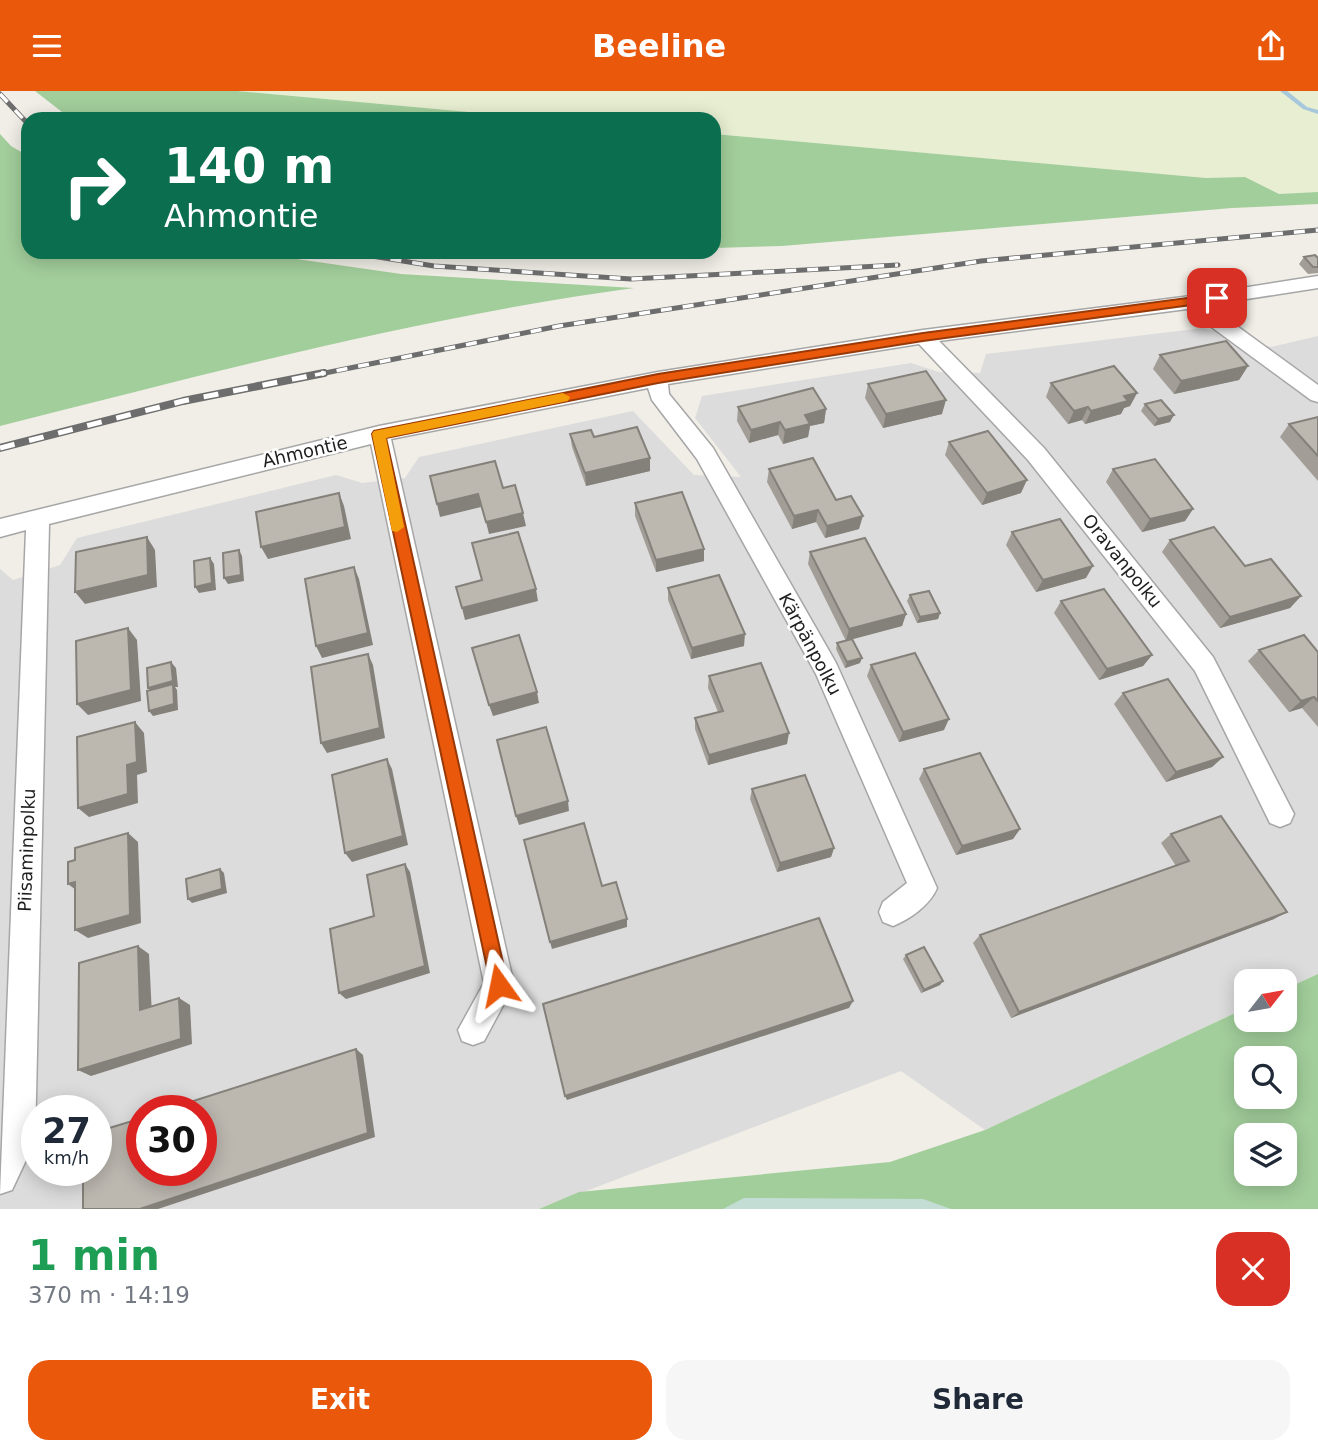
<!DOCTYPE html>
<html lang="en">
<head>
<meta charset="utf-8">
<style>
  :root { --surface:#fff; --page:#f6f6f7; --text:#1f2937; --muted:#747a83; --accent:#ea580c }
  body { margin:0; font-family:"DejaVu Sans",sans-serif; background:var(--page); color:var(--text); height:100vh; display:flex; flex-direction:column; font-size:26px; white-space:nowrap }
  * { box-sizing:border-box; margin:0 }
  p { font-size:23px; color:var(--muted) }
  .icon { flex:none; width:38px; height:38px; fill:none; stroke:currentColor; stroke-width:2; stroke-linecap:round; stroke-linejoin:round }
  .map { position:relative; height:1118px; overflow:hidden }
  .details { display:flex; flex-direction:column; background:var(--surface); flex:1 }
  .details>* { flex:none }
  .top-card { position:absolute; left:21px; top:21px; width:700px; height:147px; border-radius:21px; box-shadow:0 4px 18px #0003; background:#0b6e4f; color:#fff; overflow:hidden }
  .needle { width:46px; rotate:59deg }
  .controls { position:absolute; left:1234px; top:878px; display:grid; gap:14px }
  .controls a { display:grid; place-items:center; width:63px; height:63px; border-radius:14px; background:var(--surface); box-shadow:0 4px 18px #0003; font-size:35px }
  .speed { position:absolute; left:21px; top:1004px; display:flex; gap:14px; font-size:35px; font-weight:700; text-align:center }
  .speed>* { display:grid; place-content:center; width:91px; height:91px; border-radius:50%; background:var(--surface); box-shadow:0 4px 18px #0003; line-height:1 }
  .speed small { font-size:18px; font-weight:400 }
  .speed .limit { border:10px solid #d22; background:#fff; color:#111 }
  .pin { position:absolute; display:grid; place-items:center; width:60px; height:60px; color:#fff; margin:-30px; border-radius:14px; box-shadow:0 4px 10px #0006 }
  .me { position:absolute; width:77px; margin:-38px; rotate:348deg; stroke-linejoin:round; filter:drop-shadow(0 0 5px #0008) }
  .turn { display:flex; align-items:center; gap:24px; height:147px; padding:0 28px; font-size:32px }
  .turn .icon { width:91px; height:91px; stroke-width:2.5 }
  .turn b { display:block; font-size:49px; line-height:60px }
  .round { display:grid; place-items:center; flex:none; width:74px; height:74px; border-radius:21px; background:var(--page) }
  .overview { display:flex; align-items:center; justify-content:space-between; height:119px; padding:0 28px }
  h1 { font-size:42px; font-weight:700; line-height:52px; color:#1e9e55 }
  .action { display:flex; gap:14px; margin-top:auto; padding:14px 28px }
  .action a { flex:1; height:80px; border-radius:21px; background:var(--accent); color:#fff; font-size:28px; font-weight:700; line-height:80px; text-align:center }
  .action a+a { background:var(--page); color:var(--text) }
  header { display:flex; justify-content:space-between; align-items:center; height:91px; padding:0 28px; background:var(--accent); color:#fff; font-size:32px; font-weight:700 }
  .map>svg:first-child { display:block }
</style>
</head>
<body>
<header><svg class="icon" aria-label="menu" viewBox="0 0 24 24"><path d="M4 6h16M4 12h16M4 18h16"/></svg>Beeline<svg class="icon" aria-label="share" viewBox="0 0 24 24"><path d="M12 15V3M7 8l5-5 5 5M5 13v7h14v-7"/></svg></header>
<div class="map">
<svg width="1318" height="1118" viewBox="0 0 1318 1118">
  <rect width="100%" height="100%" fill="#f0eee6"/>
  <path fill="#dddcdc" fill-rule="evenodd" d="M1203,237L1271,256L1318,245V883L1285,898L1284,891H1246V917L985,1039L901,980L539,1118H0V478L13,489L60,474L77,447L336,384L362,392L405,387L419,366L633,320L694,384L741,386L695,327L702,305L911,272L939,281L980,282L986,263ZM37,1020H96V1080H37ZM142,1020H201V1080H142Z"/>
  <polygon fill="#e7eed1" points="237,0 1318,0 1318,101 1279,103 1245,86 1206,87 714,43 714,28 547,28"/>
  <g fill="#a2ce9b" fill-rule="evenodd">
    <polygon points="35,0 237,0 547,28 71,28"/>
    <path d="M0,43L11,55L28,65V161H248L401,183L634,197C420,226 210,282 0,335Z"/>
    <polygon points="714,43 1206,87 1245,86 1279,103 1318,101 1318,113 1232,117 782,155 714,157"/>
    <path d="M1318,883V1118H539L579,1101L890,1071L985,1039L1246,917V929H1284L1285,898ZM1246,968H1284V1006H1246ZM1246,1045H1284V1083H1246Z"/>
  </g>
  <polygon fill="#c3ddd5" points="744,1107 923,1108 951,1118 723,1118"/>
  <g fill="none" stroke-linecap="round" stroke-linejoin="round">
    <polygon fill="#a7c7dc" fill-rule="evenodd" points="1280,0 1287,0 1307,16 1318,19 1318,23 1303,18"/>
    <defs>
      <path id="minor" d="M1318,185V197L1208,214L1318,294V311L1311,309L1187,218L939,250L1044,357L1213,566L1294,723L1290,732L1280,736L1270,732L1195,580L1028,369L919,253L668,293L669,303L713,357L836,572L937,797C930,814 910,828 893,835L883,831L879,821L883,811L907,792L816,583L697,368L652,309L648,297L391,348L514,894L484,950L473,954L462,950L458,939L484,892L371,353L49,433L35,1050L12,1099L0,1103L26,439L0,446V428L379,335L658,281L923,239L1191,205Z"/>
    </defs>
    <use href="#minor" stroke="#a6a6a6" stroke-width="3"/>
    <use href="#minor" fill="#fff" fill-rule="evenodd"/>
    <defs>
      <g id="rail-far1">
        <polyline points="0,3 28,33"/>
        <polyline points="347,161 434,175 631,188 898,174"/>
        <polyline points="315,284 559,235 981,170 1318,139"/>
      </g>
      <polyline id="rail" points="0,357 183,310 324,282"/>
    </defs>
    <use href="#rail-far1" stroke="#6d6d6d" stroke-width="5"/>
    <use href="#rail" stroke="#6d6d6d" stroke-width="8"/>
    <use href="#rail-far1" stroke="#fff" stroke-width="3.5" stroke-dasharray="11" stroke-linecap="butt"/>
    <use href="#rail" stroke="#fff" stroke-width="5" stroke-dasharray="15" stroke-linecap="butt"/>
  </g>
  <g fill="#a29d96">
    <polygon points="1304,166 1318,167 1318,182 1308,183 1299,173"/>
    <polygon points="1160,264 1248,275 1239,289 1174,303 1153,278"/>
    <polygon points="1051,292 1137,302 1130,315 1124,317 1121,323 1085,333 1082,329 1068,333 1046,306"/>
    <polygon points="868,293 942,323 883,337 865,307"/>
    <polygon points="1145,313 1170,331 1154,335 1141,320"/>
    <polygon points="738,316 826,318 824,332 810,335 808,346 783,353 778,344 749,352 737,330"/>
    <polygon points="1318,326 1318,390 1280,346 1289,333"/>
    <polygon points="570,343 594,346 650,380 586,395 572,356"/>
    <polygon points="949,351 1021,402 982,414 945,364"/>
    <polygon points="769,378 836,409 859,438 825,447 816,431 792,438 767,391"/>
    <polygon points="1113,378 1193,418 1185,430 1142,441 1106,391"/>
    <polygon points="635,412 704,470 656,481 635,425"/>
    <polygon points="1012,441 1086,487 1036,501 1006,454"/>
    <polygon points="1170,449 1245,475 1301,505 1290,517 1220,537 1162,461"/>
    <polygon points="810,461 906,523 902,535 852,548 860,572 845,577 836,558 837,552 846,550 808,473"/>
    <polygon points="668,497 744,555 691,568 668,509"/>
    <polygon points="910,504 940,522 938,528 917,532 907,510"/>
    <polygon points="1061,510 1152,564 1143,575 1099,589 1054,522"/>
    <polygon points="1259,559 1318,561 1318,636 1302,617 1289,621 1248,570"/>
    <polygon points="871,574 944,639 899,651 867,585"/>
    <polygon points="709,585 787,653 708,674 695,638 695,627 718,621 708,597"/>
    <polygon points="1123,602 1223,666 1212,676 1166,691 1114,613"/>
    <polygon points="924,678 1020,738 1013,748 956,764 919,688"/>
    <polygon points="752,698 834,757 831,766 777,781 750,708"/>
    <polygon points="1171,743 1274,828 1011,927 973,852 980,844 1176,775 1161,752"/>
    <polygon points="906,864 940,894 921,902 903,868"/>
  </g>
  <g fill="#84807a">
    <polygon points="1248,275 1239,289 1174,303 1181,290"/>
    <polygon points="1137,302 1130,315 1124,317 1121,323 1085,333 1091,320 1124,305"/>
    <polygon points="946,309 942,323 883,337 886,323"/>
    <polygon points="1088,316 1082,329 1068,333 1074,320"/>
    <polygon points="826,318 824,332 810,335 808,346 783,353 785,339 805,324"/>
    <polygon points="1174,324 1170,331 1154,335 1158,328"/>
    <polygon points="780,331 778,344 749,352 751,339"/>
    <polygon points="650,367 650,380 586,395 585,382"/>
    <polygon points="1027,389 1021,402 982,414 987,402"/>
    <polygon points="339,402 344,415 351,448 268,468 261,456"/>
    <polygon points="478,403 481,416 440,426 437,413"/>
    <polygon points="1193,418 1185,430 1142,441 1150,428"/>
    <polygon points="818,419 816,431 792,438 794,425"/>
    <polygon points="523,422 526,435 489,443 486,431"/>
    <polygon points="863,425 859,438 825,447 827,435"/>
    <polygon points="147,446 155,459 157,496 85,513 75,501"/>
    <polygon points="704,458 704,470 656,481 656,469"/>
    <polygon points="239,459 242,465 244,490 228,493 224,487"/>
    <polygon points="210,467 214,473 216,499 199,502 195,496"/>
    <polygon points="1093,475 1086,487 1036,501 1043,489"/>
    <polygon points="354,476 359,488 373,554 322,567 316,555"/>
    <polygon points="536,498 538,510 465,529 462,517"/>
    <polygon points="1301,505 1290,517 1220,537 1230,526"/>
    <polygon points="940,522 938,528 917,532 920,526"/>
    <polygon points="906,523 902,535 846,550 849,538"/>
    <polygon points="128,537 137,549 141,610 88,624 77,613"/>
    <polygon points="745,543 744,555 691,568 692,557"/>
    <polygon points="368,563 373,574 385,647 327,662 321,652"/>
    <polygon points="1152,564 1143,575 1099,589 1107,578"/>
    <polygon points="862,567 860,572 845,577 847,571"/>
    <polygon points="171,571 176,577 178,596 175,596 177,599 178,619 153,625 149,620 152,602 148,597"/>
    <polygon points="537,601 539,612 493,625 489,614"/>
    <polygon points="1314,606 1302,617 1289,621 1301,610"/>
    <polygon points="949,628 944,639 899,651 903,641"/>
    <polygon points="135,631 144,642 147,681 137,684 138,712 89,726 78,717 127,674"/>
    <polygon points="789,642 787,653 708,674 709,664"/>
    <polygon points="1223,666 1212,676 1166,691 1176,681"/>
    <polygon points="387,668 392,678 408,754 352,771 345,762"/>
    <polygon points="568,710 569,720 519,734 516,725"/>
    <polygon points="1020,738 1013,748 956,764 962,755"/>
    <polygon points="128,742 138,751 141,832 88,847 75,839"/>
    <polygon points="834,757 831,766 777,781 780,772"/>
    <polygon points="405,773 410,781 430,882 346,908 339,902"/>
    <polygon points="220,778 224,782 227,802 192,812 188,808"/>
    <polygon points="75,791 80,802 68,793"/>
    <polygon points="1287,821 1274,828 1011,927 1019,921"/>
    <polygon points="627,828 627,836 552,858 550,851"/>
    <polygon points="138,855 149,863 152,925 140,919"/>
    <polygon points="943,890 940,894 921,902 924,899"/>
    <polygon points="179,907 190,914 192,953 91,985 78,979"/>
    <polygon points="853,910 849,917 567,1009 565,1005"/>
    <polygon points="356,958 363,964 375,1046 158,1118 140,1118"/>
  </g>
  <g fill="#bcb7af" stroke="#84807a" stroke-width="2">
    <polygon points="1315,164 1318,167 1318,176 1313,176 1304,166"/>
    <polygon points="1226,250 1248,275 1181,290 1160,264"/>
    <polygon points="1114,275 1137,302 1124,305 1128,310 1091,320 1088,316 1074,320 1051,292"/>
    <polygon points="926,280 946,309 886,323 868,293"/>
    <polygon points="813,297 826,318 805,324 810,333 785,339 780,331 751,339 738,316"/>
    <polygon points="1161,309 1174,324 1158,328 1145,313"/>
    <polygon points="1318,326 1318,365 1289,333"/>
    <polygon points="637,336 650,367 585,382 570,343 591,339 594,346"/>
    <polygon points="988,340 1027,389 987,402 949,351"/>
    <polygon points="813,367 836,409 851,405 863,425 827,435 818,419 794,425 769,378"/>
    <polygon points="1155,368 1193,418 1150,428 1113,378"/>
    <polygon points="495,370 503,397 515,394 523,422 486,431 478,403 437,413 430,385"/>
    <polygon points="682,401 704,458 656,469 635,412"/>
    <polygon points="339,402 345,436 261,456 256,421"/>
    <polygon points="1060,428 1093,475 1043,489 1012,441"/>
    <polygon points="1214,436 1245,475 1271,468 1301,505 1230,526 1170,449"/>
    <polygon points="518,441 536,498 462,517 456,496 482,489 472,452"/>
    <polygon points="147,446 148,484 75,501 76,461"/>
    <polygon points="865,447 906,523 849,538 810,461"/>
    <polygon points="239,459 241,484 224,487 223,462"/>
    <polygon points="210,467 212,492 195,496 194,470"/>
    <polygon points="354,476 368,542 316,555 305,488"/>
    <polygon points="719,484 745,543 692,557 668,497"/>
    <polygon points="1104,498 1152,564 1107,578 1061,510"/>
    <polygon points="929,500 940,522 920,526 910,504"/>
    <polygon points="128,537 131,599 77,613 76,550"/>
    <polygon points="519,544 537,601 489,614 472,557"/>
    <polygon points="1304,544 1318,561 1318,610 1314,606 1301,610 1259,559"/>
    <polygon points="852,548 862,567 847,571 837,552"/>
    <polygon points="915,562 949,628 903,641 871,574"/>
    <polygon points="368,563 380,637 321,652 311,576"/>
    <polygon points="171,571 173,590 148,597 147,577"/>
    <polygon points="761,572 789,642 709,664 695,627 723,620 709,585"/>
    <polygon points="1168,588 1223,666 1176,681 1123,602"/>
    <polygon points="173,593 174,613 149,620 147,600"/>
    <polygon points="135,631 137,671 127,674 128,703 78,717 77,646"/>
    <polygon points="546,636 568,710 516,725 497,649"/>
    <polygon points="980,662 1020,738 962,755 924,678"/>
    <polygon points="387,668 403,745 345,762 332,684"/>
    <polygon points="805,684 834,757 780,772 752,698"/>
    <polygon points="1221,725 1287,821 1019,921 980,844 1189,770 1171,743"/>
    <polygon points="584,732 602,795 616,791 627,828 550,851 524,749"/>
    <polygon points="128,742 130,824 75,839 75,791 68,793 68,771 75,769 75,757"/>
    <polygon points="405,773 425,875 339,902 330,838 374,825 367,784"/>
    <polygon points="220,778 222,798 188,808 186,788"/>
    <polygon points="819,827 853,910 565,1005 543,913"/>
    <polygon points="138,855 140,919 179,907 181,948 78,979 79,872"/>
    <polygon points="924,856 943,890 924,899 906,864"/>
    <polygon points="356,958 368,1042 140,1118 83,1118 83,1080 96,1080 96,1041 142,1027 142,1080 201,1080 201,1020 162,1020"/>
  </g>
  <polygon fill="#ea580c" stroke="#983908" stroke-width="2" points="1217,203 1223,207 1221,210 923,250 658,292 386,347 508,894 506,900 499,903 492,900 372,343 374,340 658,283 923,242"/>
  <polygon fill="#f59e0b" points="563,302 570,306 568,310 386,347 404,436 397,441 392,440 372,343 374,340"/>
  <g text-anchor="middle" stroke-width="5" stroke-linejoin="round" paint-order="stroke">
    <g font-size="18" fill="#1f1f1f" stroke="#fff">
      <text transform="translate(305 361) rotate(-13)" y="6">Ahmontie</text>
      <text transform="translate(1122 470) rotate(51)" y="6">Oravanpolku</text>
      <text transform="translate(810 553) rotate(62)" y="6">Kärpänpolku</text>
      <text transform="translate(27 759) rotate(-88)" y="6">Piisaminpolku</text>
    </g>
  </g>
</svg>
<div class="controls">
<a><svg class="needle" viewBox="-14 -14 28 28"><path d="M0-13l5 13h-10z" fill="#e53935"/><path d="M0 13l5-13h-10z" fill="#747a83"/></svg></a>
<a><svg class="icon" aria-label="search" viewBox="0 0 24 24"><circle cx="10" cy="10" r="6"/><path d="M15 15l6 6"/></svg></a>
<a><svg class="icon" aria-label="layers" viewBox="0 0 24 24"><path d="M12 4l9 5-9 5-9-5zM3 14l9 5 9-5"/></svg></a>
</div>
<div class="speed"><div>27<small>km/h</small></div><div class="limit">30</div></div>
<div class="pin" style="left:1217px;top:207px;background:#d93025"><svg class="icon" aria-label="arrive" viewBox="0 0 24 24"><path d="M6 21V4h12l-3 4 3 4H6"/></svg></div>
<svg class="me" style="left:499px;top:894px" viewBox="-20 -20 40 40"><path d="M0-17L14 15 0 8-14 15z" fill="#ea580c" stroke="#fff" stroke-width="4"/></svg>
<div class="top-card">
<div class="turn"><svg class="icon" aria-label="right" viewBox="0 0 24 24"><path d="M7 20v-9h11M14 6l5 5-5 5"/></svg><div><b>140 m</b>Ahmontie</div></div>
</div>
</div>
<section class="details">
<div class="overview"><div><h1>1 min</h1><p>370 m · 14:19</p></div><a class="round" style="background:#d93025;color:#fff"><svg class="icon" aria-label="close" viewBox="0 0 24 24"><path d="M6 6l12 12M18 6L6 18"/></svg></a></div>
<div class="action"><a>Exit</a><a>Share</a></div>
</section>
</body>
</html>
